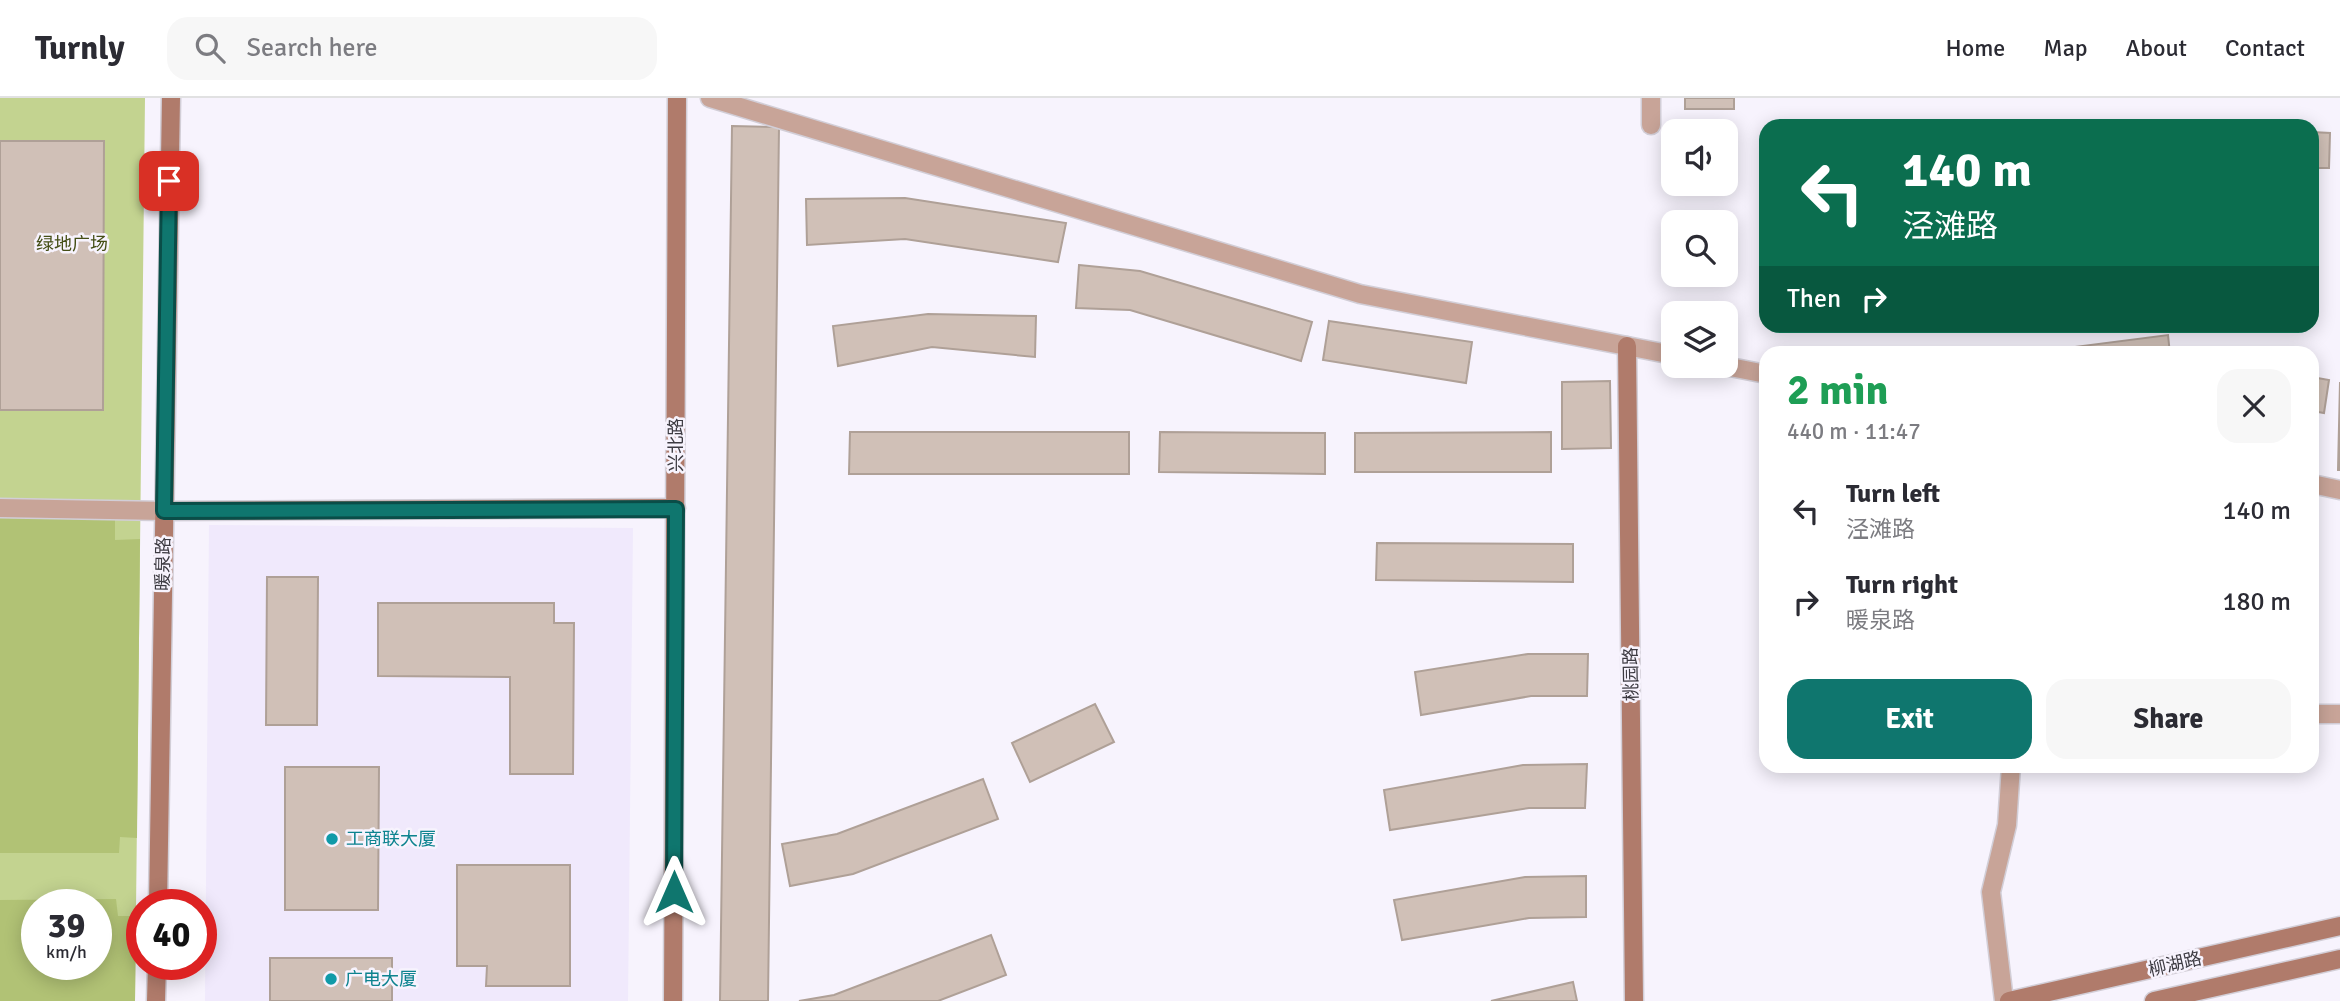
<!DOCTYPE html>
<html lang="en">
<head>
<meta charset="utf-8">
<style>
  :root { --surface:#fff; --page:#f7f7f7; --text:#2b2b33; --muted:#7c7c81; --line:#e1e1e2; --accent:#0f766e }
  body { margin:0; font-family:Signika,"Noto Sans SC",sans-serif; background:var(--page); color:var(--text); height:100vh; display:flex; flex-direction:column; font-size:26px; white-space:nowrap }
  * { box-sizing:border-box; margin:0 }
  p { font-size:23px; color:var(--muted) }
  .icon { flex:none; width:38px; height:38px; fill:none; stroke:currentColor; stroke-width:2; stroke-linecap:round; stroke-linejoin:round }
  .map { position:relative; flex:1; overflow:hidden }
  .drawer { position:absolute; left:1759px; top:248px; width:560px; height:427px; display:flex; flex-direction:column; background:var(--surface); border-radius:21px; box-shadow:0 4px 18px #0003 }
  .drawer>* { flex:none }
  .guide { position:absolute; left:1759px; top:21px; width:560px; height:214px; border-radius:21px; box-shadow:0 4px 18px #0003; background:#0b6e4f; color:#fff; overflow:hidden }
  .buttons { position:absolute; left:1661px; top:21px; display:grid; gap:14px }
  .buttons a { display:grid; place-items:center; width:77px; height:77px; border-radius:14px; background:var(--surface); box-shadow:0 4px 18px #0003; font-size:35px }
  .speed { position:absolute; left:21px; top:791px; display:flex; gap:14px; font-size:35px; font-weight:700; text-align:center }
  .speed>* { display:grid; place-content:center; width:91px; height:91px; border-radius:50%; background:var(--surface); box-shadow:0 4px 18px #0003; line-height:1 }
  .speed small { font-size:18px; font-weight:400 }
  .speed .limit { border:10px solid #d22; background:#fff; color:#111 }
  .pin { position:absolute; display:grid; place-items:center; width:60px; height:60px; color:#fff; margin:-30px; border-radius:14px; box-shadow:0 4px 10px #0006 }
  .me { position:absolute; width:77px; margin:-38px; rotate:0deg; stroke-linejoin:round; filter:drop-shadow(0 0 5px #0008) }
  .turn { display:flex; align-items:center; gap:24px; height:147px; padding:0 28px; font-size:32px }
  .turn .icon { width:91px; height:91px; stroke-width:2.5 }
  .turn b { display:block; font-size:49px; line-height:60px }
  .then { display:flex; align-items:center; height:66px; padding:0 28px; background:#0003; gap:14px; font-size:26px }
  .round { display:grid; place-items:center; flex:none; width:74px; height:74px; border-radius:21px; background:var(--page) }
  .headline { display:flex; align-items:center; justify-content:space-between; height:119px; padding:0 28px }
  h1 { font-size:42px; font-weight:700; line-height:52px; color:#1e9e55 }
  .action { display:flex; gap:14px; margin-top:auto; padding:14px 28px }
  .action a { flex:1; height:80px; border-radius:21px; background:var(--accent); color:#fff; font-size:28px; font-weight:700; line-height:80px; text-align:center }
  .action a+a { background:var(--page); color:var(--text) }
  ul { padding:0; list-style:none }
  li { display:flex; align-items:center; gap:21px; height:91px; padding:0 28px }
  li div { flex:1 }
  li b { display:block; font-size:26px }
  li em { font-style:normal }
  header { display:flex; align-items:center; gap:42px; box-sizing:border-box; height:98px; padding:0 35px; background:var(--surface); border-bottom:2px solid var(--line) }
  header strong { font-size:33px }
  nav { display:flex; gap:38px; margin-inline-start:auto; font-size:24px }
  .search { width:490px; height:63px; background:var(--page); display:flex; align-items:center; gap:18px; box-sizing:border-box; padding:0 24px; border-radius:21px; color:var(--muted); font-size:26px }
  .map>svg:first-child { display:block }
</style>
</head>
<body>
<header>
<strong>Turnly</strong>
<div class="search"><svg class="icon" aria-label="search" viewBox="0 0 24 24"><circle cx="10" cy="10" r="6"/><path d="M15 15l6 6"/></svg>Search here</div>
<nav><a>Home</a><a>Map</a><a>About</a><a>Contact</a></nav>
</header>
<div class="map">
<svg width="2340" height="903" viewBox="0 0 2340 903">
  <rect width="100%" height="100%" fill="#f7f3fd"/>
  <polygon fill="#f0e9fc" points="209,427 633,430 628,903 205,903"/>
  <path fill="#c3d390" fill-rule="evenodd" d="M0,0H145L135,903H0ZM37,807H96V866H37Z"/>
  <g fill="#b1c275" fill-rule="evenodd">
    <polygon points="0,410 115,412 115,442 140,441 137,740 120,739 119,755 0,755"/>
    <path d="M116,801L118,818H136L135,903H0V802ZM37,807H96V866H37Z"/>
  </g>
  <g fill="#d0c0b7" stroke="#afa097" stroke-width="2">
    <rect x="1685" y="0" width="49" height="11"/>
    <polygon points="732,28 779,29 768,903 720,903"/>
    <polygon points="2312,34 2330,35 2329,70 2312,70"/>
    <polygon points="0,43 104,43 103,312 0,312"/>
    <polygon points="905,100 1066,125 1058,164 905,141 807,147 806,101"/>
    <polygon points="1079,167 1140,173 1312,224 1301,263 1130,212 1076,210"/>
    <polygon points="928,216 1036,218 1035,259 932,249 838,268 833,228"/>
    <polygon points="1329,223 1472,244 1466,285 1323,262"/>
    <polygon points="2168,237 2170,256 2021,256"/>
    <polygon points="2312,279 2329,282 2324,315 2312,313"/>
    <polygon points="1610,283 1611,350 1562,351 1562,284"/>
    <polygon points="2340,284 2340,372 2338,372"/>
    <polygon points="850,334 1129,334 1129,376 849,376"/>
    <polygon points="1160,334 1325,335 1325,376 1159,374"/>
    <polygon points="1551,334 1551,374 1355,374 1355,335"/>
    <polygon points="1377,445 1573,446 1573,484 1376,482"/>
    <polygon points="267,479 318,479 317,627 266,627"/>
    <polygon points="378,505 554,505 554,525 574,525 573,676 510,676 510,579 378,578"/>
    <polygon points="1528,556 1588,556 1587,598 1531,598 1421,617 1415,574"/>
    <polygon points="1095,606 1114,644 1030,684 1012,645"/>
    <polygon points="1587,666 1585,710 1529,710 1390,732 1384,692 1523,667"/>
    <polygon points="285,669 379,669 378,812 285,812"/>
    <polygon points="983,681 998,721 853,776 790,788 782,746 837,736"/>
    <polygon points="457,767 570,767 570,888 486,888 487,868 457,868"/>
    <polygon points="1586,778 1586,819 1529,820 1402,842 1394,802 1525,779"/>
    <polygon points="991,837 1006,877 938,903 799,903 834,897"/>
    <rect x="270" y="860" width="122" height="43"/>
    <polygon points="1573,884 1577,903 1491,903"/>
  </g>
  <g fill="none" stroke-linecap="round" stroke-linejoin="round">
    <defs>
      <g id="street">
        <polyline points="710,0 1360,196 1673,257"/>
        <polyline points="1651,0 1651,27"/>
        <polyline points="1725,268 1766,276"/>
        <polyline points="2312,386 2340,392"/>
        <polyline points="0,410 164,413"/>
        <polyline points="2312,616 2340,616"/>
        <polyline points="2004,903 1991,794 2007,727 2011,668"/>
      </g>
      <g id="secondary">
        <polyline points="1627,248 1634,903"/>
        <polyline points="164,413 676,410"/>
        <polyline points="158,807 171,0"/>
        <polyline points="156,903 157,866"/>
        <polyline points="673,903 677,0"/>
        <polyline points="2009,903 2340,828"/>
        <polyline points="2154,903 2340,861"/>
      </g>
    </defs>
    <use href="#street" stroke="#d2ced7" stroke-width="21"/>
    <use href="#secondary" stroke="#d2ced7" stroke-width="21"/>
    <use href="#street" stroke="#c8a498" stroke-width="18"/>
    <use href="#secondary" stroke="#b07b6b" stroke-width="18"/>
  </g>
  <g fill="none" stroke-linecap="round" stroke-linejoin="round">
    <defs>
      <polyline id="route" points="169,83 164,413 676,411 674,794"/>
    </defs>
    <use href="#route" stroke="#0a4d48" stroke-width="18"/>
    <use href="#route" stroke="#0f766e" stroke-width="12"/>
  </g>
  <g fill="#0f9aa8" stroke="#f7f3fd" stroke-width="2.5">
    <circle cx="332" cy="741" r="7"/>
    <circle cx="331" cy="881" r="7"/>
  </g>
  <g text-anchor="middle" stroke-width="5" stroke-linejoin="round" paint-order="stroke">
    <g font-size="18" fill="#444e16" stroke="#f7f3fd">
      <text x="72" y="152">绿地广场</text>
    </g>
    <g font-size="18" fill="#3c3a41" stroke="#f7f3fd">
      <text transform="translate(676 347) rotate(-90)" y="6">兴北路</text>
      <text transform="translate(163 466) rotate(-89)" y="6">暖泉路</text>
      <text transform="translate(1631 576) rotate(-91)" y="6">桃园路</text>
      <text transform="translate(2175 866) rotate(-13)" y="6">柳湖路</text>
    </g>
    <g font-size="18" fill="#0d838f" stroke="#f7f3fd" text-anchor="start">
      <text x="346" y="747">工商联大厦</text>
      <text x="345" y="887">广电大厦</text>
    </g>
  </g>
</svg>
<div class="buttons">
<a><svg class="icon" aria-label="sound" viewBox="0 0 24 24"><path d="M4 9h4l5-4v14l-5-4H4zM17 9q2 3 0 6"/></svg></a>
<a><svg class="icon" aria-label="search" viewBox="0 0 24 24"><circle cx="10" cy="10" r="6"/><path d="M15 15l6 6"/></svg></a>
<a><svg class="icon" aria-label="layers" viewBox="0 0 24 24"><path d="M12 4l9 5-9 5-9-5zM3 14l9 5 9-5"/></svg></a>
</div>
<div class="speed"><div>39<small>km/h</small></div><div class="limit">40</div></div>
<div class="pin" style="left:169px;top:83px;background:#d93025"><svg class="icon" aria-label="arrive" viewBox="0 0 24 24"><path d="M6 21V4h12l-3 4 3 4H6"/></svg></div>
<svg class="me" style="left:674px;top:794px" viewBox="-20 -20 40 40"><path d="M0-17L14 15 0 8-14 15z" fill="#0f766e" stroke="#fff" stroke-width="4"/></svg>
<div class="guide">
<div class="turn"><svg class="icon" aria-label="left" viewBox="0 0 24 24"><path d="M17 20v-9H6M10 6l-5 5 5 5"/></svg><div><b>140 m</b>泾滩路</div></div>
<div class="then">Then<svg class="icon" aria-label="right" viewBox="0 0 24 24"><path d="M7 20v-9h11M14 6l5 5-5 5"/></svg></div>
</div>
<section class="drawer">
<div class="headline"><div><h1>2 min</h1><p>440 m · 11:47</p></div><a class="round"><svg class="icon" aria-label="close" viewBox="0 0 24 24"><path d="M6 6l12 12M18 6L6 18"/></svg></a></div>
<ul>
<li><svg class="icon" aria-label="left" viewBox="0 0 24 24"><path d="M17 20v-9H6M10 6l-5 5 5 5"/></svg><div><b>Turn left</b><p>泾滩路</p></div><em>140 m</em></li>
<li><svg class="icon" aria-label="right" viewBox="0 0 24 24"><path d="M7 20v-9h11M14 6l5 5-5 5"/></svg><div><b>Turn right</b><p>暖泉路</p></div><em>180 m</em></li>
</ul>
<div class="action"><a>Exit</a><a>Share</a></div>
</section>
</div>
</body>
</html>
